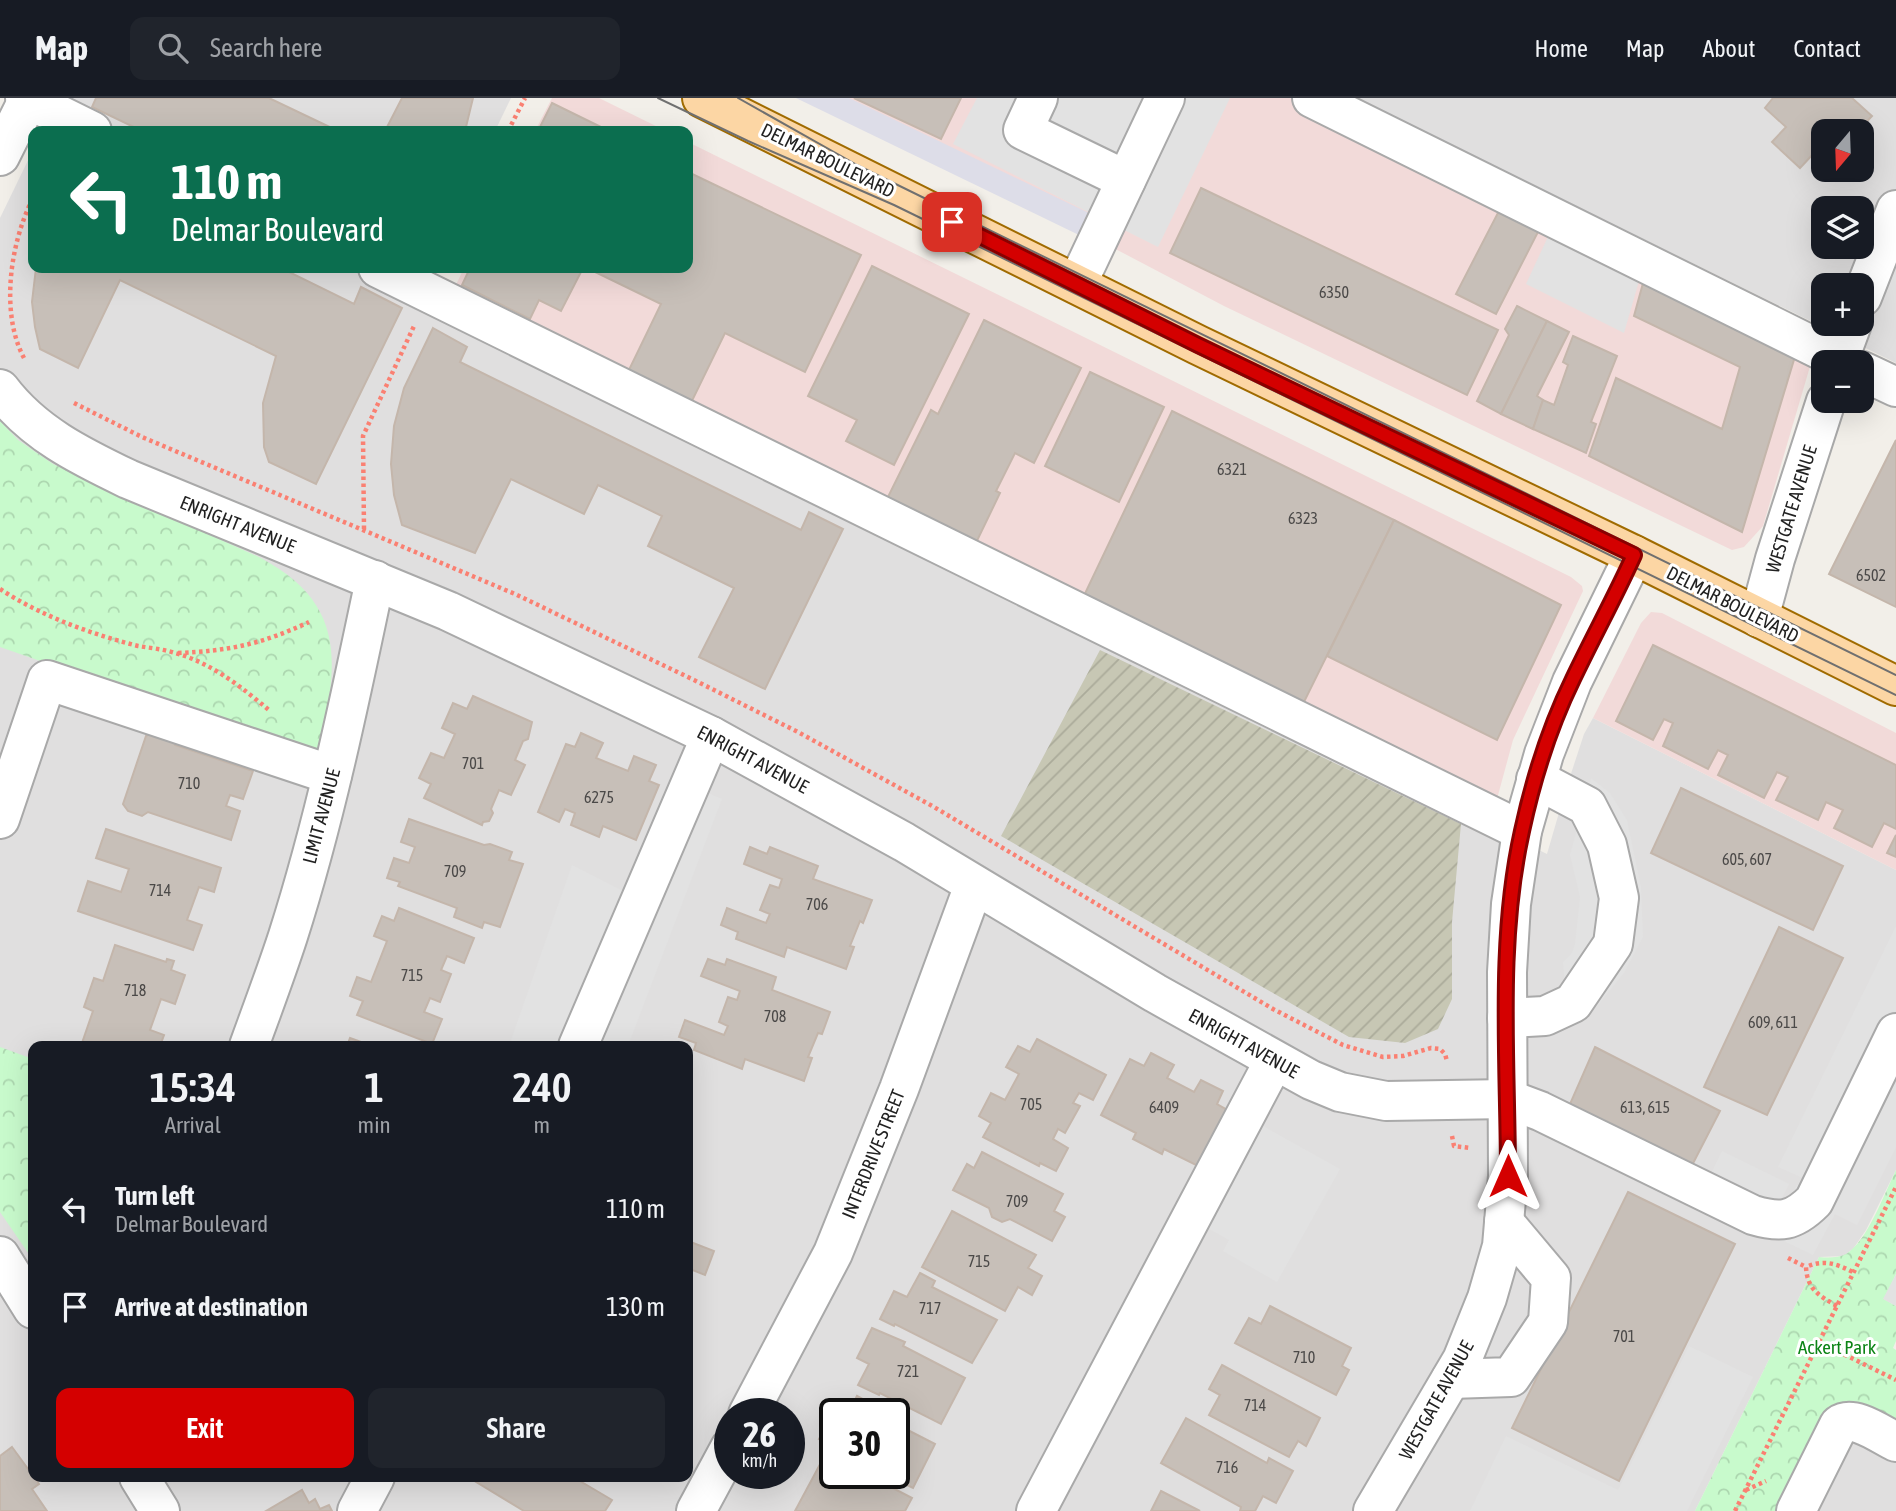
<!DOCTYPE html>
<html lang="en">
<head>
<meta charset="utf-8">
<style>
  :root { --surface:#171b24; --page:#20242c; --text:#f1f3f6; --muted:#9ea1a6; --line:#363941; --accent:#d40000 }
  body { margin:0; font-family:"Asap Condensed",sans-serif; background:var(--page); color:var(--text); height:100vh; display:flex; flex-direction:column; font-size:26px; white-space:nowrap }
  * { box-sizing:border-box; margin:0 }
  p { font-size:23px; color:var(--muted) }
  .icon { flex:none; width:38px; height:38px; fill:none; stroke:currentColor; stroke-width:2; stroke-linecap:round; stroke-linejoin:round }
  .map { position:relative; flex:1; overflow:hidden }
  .side { position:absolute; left:28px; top:943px; width:665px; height:441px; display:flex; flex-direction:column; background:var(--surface); border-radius:14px; box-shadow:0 7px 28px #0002 }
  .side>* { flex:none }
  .guide { position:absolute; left:28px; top:28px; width:665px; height:147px; border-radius:14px; box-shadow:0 7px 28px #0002; background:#0b6e4f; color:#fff; overflow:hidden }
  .needle { width:46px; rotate:199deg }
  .tools { position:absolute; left:1811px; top:21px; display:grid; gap:14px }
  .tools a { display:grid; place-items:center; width:63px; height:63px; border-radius:14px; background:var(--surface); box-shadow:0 7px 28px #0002; font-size:35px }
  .speed { position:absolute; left:714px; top:1300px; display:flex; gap:14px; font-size:35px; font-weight:700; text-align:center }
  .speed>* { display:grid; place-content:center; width:91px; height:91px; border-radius:50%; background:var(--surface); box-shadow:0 7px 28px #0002; line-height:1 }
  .speed small { font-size:18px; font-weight:400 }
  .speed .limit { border:4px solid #111; border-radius:10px; background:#fff; color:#111 }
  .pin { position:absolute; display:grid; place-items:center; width:60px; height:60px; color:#fff; margin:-30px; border-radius:14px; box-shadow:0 4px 10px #0006 }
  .me { position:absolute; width:77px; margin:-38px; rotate:0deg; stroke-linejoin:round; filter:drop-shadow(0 0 5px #0008) }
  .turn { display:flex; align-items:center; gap:24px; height:147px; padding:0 28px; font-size:32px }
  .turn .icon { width:91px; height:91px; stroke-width:2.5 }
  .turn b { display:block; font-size:49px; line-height:60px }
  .eta { display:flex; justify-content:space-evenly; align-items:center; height:119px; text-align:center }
  .eta b { font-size:42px; font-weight:600; line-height:49px }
  .button { display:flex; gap:14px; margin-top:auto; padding:14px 28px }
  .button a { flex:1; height:80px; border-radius:14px; background:var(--accent); color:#fff; font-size:28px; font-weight:600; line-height:80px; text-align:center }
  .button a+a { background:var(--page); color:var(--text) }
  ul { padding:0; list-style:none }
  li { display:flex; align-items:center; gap:21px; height:98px; padding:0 28px }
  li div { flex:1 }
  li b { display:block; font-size:26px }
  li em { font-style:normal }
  header { display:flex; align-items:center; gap:42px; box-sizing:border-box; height:98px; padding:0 35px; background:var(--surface); border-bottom:2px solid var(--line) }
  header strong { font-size:33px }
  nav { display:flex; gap:38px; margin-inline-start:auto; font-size:24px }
  .search { width:490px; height:63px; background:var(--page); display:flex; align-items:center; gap:18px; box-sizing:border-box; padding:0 24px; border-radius:14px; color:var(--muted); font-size:26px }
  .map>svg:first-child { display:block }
</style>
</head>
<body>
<header>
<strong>Map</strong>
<div class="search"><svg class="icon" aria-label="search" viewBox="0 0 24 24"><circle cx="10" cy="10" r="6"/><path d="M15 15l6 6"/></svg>Search here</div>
<nav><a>Home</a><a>Map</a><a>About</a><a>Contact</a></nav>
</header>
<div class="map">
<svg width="1896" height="1413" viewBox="0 0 1896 1413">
  <defs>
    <pattern id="construction-furrows" width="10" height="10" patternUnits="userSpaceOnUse" patternTransform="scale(1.75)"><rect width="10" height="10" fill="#c7c7b4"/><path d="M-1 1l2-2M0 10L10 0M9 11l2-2" fill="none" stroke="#abab9a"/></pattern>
    <pattern id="park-crowns" width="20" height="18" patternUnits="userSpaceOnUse" patternTransform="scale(1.75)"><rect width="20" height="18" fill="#c8facc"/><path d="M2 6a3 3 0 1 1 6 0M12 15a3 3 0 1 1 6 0" fill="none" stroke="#acd6af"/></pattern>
  </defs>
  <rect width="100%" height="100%" fill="#f2efe9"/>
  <g fill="#e0dfdf" fill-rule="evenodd">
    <polygon points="59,0 511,0 495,33 42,33"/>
    <path d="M1356,0H1896V265ZM1824,33H1862V72H1824ZM1824,110H1862V149H1824ZM1824,187H1862V226H1824Z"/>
    <path d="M33,52V170H428L414,199L1547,756L1565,694L1584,636L1593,620L1896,772V1072L1866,1132L1853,1151L1843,1158L1819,1159L1695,1413H0V120ZM33,948H688V1379H33ZM730,1316H789V1376H730ZM835,1316H894V1376H835Z"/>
    <polygon points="1851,1339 1896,1361 1896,1413 1814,1413"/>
  </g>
  <g fill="#f2dad9">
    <polygon points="552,0 599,0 666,33 535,33"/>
    <polygon points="828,0 1290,0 1814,255 1763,428 1744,449 1732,452 1224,208"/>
    <polygon points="688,44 1571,479 1582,488 1583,493 1513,642 1494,712 454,191 464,170 688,170"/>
    <polygon points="1651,514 1662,515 1896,635 1896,772 1593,620 1641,525"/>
  </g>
  <polygon fill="url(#construction-furrows)" points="1100,552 1461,726 1452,824 1452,901 1438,931 1405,945 1349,939 1001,738"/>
  <g fill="url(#park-crowns)">
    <path d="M0,323L18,342L53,366L259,459C352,508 336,571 318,660L0,549Z"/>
    <polygon points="0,949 33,961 33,1162 0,1114"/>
    <path d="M1896,1072V1176L1884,1201L1896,1208V1243L1893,1250L1896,1252V1330L1850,1308L1780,1413H1695L1819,1159C1828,1160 1838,1160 1846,1156C1867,1144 1885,1094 1896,1072Z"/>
  </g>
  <g fill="#e2e2e2">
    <polygon points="977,0 1230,0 1158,149 953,46"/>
    <polygon points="1552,130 1641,176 1624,235 1526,186"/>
    <polygon points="671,679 722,701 628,948 509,948 572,767 623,793"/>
    <polygon points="1591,680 1610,695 1627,722 1641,789 1643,839 1624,875 1600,905 1586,921 1568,931 1563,864 1572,855 1575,846 1580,799 1570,757"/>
    <polygon points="1896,828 1896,1049 1857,1127 1835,1116 1813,1157 1698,1102 1722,1053 1789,1086 1779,1106 1786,1109 1797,1087 1802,1089 1805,1081 1778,1069"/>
    <polygon points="1254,1023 1340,1071 1277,1184 1223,1153 1229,1142 1197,1124"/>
    <polygon points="1896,1176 1896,1208 1883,1201"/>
    <polygon points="1689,1248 1753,1279 1687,1413 1470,1413 1506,1338 1618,1392"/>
  </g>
  <polygon fill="#dddde8" points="796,0 849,0 1091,116 1081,138"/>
  <g fill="#c7bfb8" stroke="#c4b6ab" stroke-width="2">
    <polygon points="96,0 269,0 338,33 142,33 92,9"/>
    <polygon points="402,0 473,0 465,33 385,33"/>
    <polygon points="854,0 961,0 941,41"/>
    <polygon points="1773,0 1852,0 1872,18 1858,33 1824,33 1824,64 1814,55 1800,70 1772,44 1786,29 1765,10"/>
    <polygon points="552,5 609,33 538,33"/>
    <polygon points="688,74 861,157 805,274 725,235 689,309 626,278 661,206 587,170 688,170"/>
    <polygon points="1201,90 1498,232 1467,297 1170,155"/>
    <polygon points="1501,109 1540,130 1496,216 1456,196"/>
    <polygon points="872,168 969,216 894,367 846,343 857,322 808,298"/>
    <polygon points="36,170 281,170 354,206 361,189 402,210 316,386 269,364 264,349 263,305 276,258 120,182 78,270 40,251 35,229 32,204"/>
    <polygon points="470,170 583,170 561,213 539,202 530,221 462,187"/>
    <polygon points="1645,178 1796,255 1742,434 1589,358 1616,280 1722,331 1740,269 1634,218"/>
    <polygon points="1517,208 1547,223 1501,316 1477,303 1509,237 1505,231"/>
    <polygon points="984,222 1081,270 1034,365 1015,355 996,393 1000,395 974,449 885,405 931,312 938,316"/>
    <polygon points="1547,223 1569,234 1537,298 1543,302 1533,331 1501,316"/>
    <polygon points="433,230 467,249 460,264 801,432 809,414 843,431 765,591 699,559 734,490 648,448 662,418 598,387 584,416 511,381 475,455 402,427 394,397 391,366 394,328 404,290"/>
    <polygon points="1573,238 1617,258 1591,324 1596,326 1586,355 1533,331 1543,302 1554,307 1568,267 1563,264"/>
    <polygon points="1090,274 1164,309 1119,404 1045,368"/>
    <polygon points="1172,313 1394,422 1301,610 1080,506"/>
    <polygon points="1896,342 1896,509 1829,476"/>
    <polygon points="1394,422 1561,507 1497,642 1327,558"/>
    <polygon points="1653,547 1896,667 1896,731 1884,725 1872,749 1834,730 1843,712 1826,704 1818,722 1776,702 1788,679 1777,674 1764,700 1718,677 1728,657 1718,652 1708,671 1663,648 1673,625 1664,621 1653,642 1616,623"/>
    <polygon points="473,598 532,624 528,641 523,643 515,662 525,667 511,697 499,692 491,711 493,715 489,723 483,724 482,727 424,700 431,686 419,680 431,655 444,660 455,636 442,630 453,605 467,611"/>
    <polygon points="156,633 172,638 175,647 253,673 243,701 230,697 226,708 240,713 231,742 148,714 142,718 128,713 123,706 146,638"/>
    <polygon points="581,635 603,645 596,660 628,673 634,658 656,667 649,683 659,687 636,742 603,728 599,739 571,727 575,715 565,711 559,724 538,714 566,646 575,649"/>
    <polygon points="1681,690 1843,768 1813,832 1651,755"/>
    <polygon points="409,721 484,747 490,746 512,754 509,762 523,766 500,829 484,824 482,830 454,819 457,810 398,788 400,784 387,780 394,760 409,765 415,749 401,744"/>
    <polygon points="106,731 221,770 214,794 199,789 187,822 202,827 193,852 78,813 88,783 121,794 129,771 96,760"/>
    <polygon points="1896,737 1896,759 1887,755"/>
    <polygon points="750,749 767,756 770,749 818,768 813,781 872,802 863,825 860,823 850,848 854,849 846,871 787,849 784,859 736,841 738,834 721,827 727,810 766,825 770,816 760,812 770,787 779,790 782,781 744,766"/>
    <polygon points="399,810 474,840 464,865 447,858 441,872 451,876 440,904 430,900 424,914 442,921 432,946 357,917 363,903 350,898 357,879 371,884 387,843 374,838 382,818 394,823"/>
    <polygon points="1779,829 1843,860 1767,1017 1704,989"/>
    <polygon points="115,847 166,864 167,861 174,863 171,872 185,877 175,906 161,901 150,932 164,937 160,948 81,948 93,913 84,909 94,880 103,883"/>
    <polygon points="708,861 725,867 727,861 776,879 772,892 830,914 822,936 818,935 808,959 812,960 804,983 745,961 742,971 694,952 696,945 679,939 685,922 724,937 728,928 719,924 728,899 737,902 740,893 701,878"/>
    <polygon points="350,940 372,948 347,948"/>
    <polygon points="1037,941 1106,977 1093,1002 1079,995 1073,1005 1080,1008 1065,1035 1058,1031 1053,1041 1068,1050 1056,1073 1040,1065 1039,1068 983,1039 991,1025 979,1018 991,995 1005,1002 1019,976 1006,969 1018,948 1030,954"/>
    <polygon points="1595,949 1720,1013 1688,1075 1570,1006"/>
    <polygon points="1151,955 1174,967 1167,980 1194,994 1201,982 1223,993 1217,1006 1229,1013 1200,1069 1164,1051 1162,1056 1133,1041 1136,1035 1101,1017 1130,961 1144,968"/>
    <polygon points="982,1054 1063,1096 1054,1113 1065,1119 1052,1143 1010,1121 1002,1124 992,1119 989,1110 953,1092 967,1066 974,1070"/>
    <polygon points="1628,1094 1735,1146 1619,1383 1512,1330"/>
    <polygon points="952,1113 1036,1157 1028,1170 1042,1178 1032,1197 1018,1189 1005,1213 922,1169"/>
    <polygon points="688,1143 714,1153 705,1177 690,1171 688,1178"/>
    <polygon points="920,1175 935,1183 932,1189 997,1222 972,1265 895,1226 894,1228 880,1221 894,1193 907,1199"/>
    <polygon points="1270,1208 1351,1250 1342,1268 1349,1272 1336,1297 1235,1245 1249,1220 1261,1226"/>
    <polygon points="872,1230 905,1244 903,1248 965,1280 941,1326 880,1295 879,1297 858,1287 869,1266 857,1260"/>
    <polygon points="1222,1267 1320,1320 1306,1348 1298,1343 1289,1359 1209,1317 1220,1297 1209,1291"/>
    <polygon points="857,1298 877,1309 874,1315 876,1316 848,1316"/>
    <polygon points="834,1312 842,1316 835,1316 835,1354 829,1351 831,1347 819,1341"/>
    <polygon points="1186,1320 1267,1365 1269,1360 1293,1373 1276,1405 1263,1398 1255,1413 1240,1413 1241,1409 1161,1365"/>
    <polygon points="894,1325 935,1346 913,1390 884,1376 894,1376"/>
    <polygon points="12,1349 39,1386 32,1391 47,1413 0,1413 0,1358"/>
    <polygon points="826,1355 835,1360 835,1376 866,1376 912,1400 905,1413 795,1413"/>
    <polygon points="468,1379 573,1379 612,1402 605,1413 524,1413"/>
    <polygon points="302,1392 309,1405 315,1401 320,1411 329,1407 332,1413 266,1413"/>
    <polygon points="1161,1393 1200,1413 1151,1413"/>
  </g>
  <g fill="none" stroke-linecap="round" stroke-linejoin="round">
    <defs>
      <g id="minor">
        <polyline points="25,0 92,33"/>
        <polyline points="1038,0 1023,32 1126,82"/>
        <polyline points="1312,0 1845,264"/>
        <polyline points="0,58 29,0"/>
        <polyline points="378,170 1522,733"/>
        <polyline points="1077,186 1165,0"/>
        <polyline points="1862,199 1896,112"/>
        <polyline points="1838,264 1852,226"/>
        <polyline points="1862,273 1896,289"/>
        <path d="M0,291C33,335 80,358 128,381L448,513L711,638L904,744L1155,895L1311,982L1340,994L1386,1003L1508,1001L1540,1013L1753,1117C1780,1125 1793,1124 1814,1103L1896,935"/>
        <polyline points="1759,520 1775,461 1826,303"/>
        <polyline points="0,721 47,582 332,677"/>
        <polyline points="1507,920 1545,918 1573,905 1613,846 1619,800 1607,747 1587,708 1536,681"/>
        <path d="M249,948C262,912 276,875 288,838C325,722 350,601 375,482"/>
        <polyline points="578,948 711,638"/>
        <polyline points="0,1158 33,1211"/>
        <polyline points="1451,1281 1511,1279 1548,1224 1551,1180 1504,1124"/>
        <polyline points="748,1316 833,1155 899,991 974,787"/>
        <polyline points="139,1379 160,1413"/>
        <polyline points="357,1413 375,1379"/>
        <polyline points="696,1413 730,1350"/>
        <polyline points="1036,1413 1274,963"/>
        <polyline points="1373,1413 1462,1262 1487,1200 1502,1148 1508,1078 1507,874 1511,806 1522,733 1544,656 1572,584 1634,457"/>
        <path d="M1796,1413L1839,1327C1854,1316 1881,1337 1896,1344"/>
      </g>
      <polyline id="major" points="702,0 1198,247 1634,457 1896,588"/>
    </defs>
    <use href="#minor" stroke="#a9a9a9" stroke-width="42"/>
    <use href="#major" stroke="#a06b00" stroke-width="42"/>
    <g stroke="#fa8072" stroke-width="4.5" stroke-dasharray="3.5 3.5" stroke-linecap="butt">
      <polyline points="508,33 525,0"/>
      <path d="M24,260C0,215 10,145 33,100"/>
      <polyline points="74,305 142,339 515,496 694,582 798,634 934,709 1273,911 1343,947 1383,959 1403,958 1431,950 1440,951 1445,956 1447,963"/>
      <polyline points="364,431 363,338 414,228"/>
      <path d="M0,491C41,518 91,536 138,548C150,550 163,551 175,555C210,564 243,590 270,613"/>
      <path d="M178,555C229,553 262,546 309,524"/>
      <polyline points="1452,1038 1454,1048 1470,1050"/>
      <polyline points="1788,1160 1806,1169"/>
      <path d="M1837,1208C1819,1198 1807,1191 1806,1169C1824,1161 1837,1166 1853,1174"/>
      <polyline points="1819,1244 1896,1282"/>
      <polyline points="1746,1392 1766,1383"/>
      <polyline points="1735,1413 1896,1089"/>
    </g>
    <use href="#minor" stroke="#fff" stroke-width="38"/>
    <use href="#major" stroke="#fcd6a4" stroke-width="38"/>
    <g stroke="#707070" stroke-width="2">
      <polyline points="658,0 748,43 894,107 1896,597"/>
      <polyline points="738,0 857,67 1896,577"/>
    </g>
  </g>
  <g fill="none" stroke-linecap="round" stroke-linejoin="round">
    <defs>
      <path id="route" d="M952,124L1198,247L1634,457C1615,499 1593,539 1573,581C1550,628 1533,682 1522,733C1497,845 1508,964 1508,1078"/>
    </defs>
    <use href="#route" stroke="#8a0000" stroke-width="18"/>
    <use href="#route" stroke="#d40000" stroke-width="12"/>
  </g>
  <g text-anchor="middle" stroke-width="6" stroke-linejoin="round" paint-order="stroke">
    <g font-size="16" fill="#4b4948">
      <text x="1334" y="200">6350</text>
      <text x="1232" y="377">6321</text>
      <text x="1303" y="426">6323</text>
      <text x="1871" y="483">6502</text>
      <text x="473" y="671">701</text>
      <text x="189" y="691">710</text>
      <text x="599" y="705">6275</text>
      <text x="1747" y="767">605, 607</text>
      <text x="455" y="779">709</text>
      <text x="160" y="798">714</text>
      <text x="817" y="812">706</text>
      <text x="412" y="883">715</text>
      <text x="135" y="898">718</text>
      <text x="775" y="924">708</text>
      <text x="1773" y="930">609, 611</text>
      <text x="1031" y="1012">705</text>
      <text x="1164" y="1015">6409</text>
      <text x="1645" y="1015">613, 615</text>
      <text x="1017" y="1109">709</text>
      <text x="979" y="1169">715</text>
      <text x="930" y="1216">717</text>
      <text x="1624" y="1244">701</text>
      <text x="1304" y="1265">710</text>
      <text x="908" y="1279">721</text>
      <text x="1255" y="1313">714</text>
      <text x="1227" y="1375">716</text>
    </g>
    <g font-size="19" fill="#222" stroke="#fff">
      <text transform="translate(828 62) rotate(26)" y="7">DELMAR BOULEVARD</text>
      <text transform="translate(1791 411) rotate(-73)" y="7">WESTGATE AVENUE</text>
      <text transform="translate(238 426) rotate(22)" y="7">ENRIGHT AVENUE</text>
      <text transform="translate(1733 506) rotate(27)" y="7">DELMAR BOULEVARD</text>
      <text transform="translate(753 661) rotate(28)" y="7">ENRIGHT AVENUE</text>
      <text transform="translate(321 718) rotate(-75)" y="7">LIMIT AVENUE</text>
      <text transform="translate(1244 945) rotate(29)" y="7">ENRIGHT AVENUE</text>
      <text transform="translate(873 1056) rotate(-68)" y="7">INTERDRIVE STREET</text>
      <text transform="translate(1436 1302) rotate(-61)" y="7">WESTGATE AVENUE</text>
    </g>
    <g font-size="19" fill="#0c8416" stroke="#fff">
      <text x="1837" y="1256">Ackert Park</text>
    </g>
  </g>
</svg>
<div class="tools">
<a><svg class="needle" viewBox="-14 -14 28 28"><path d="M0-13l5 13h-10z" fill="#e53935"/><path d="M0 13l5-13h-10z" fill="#9ea1a6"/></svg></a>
<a><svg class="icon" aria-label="layers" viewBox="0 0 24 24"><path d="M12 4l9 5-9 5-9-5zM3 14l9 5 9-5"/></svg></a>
<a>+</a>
<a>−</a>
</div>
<div class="speed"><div>26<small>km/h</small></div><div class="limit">30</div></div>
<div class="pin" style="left:952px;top:124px;background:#d93025"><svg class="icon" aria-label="arrive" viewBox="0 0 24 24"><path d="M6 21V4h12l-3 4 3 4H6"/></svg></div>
<svg class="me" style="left:1508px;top:1078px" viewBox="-20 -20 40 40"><path d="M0-17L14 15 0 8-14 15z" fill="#d40000" stroke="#fff" stroke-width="4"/></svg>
<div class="guide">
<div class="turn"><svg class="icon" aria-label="left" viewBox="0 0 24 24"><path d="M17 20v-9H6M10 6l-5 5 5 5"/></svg><div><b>110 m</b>Delmar Boulevard</div></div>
</div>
<section class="side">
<div class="eta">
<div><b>15:34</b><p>Arrival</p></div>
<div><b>1</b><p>min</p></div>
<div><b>240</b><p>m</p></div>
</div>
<ul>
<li><svg class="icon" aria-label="left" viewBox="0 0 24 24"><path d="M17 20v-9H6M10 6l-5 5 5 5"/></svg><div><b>Turn left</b><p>Delmar Boulevard</p></div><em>110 m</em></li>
<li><svg class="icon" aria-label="arrive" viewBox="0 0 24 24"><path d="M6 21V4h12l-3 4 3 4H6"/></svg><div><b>Arrive at destination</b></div><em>130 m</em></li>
</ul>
<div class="button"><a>Exit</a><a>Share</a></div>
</section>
</div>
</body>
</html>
